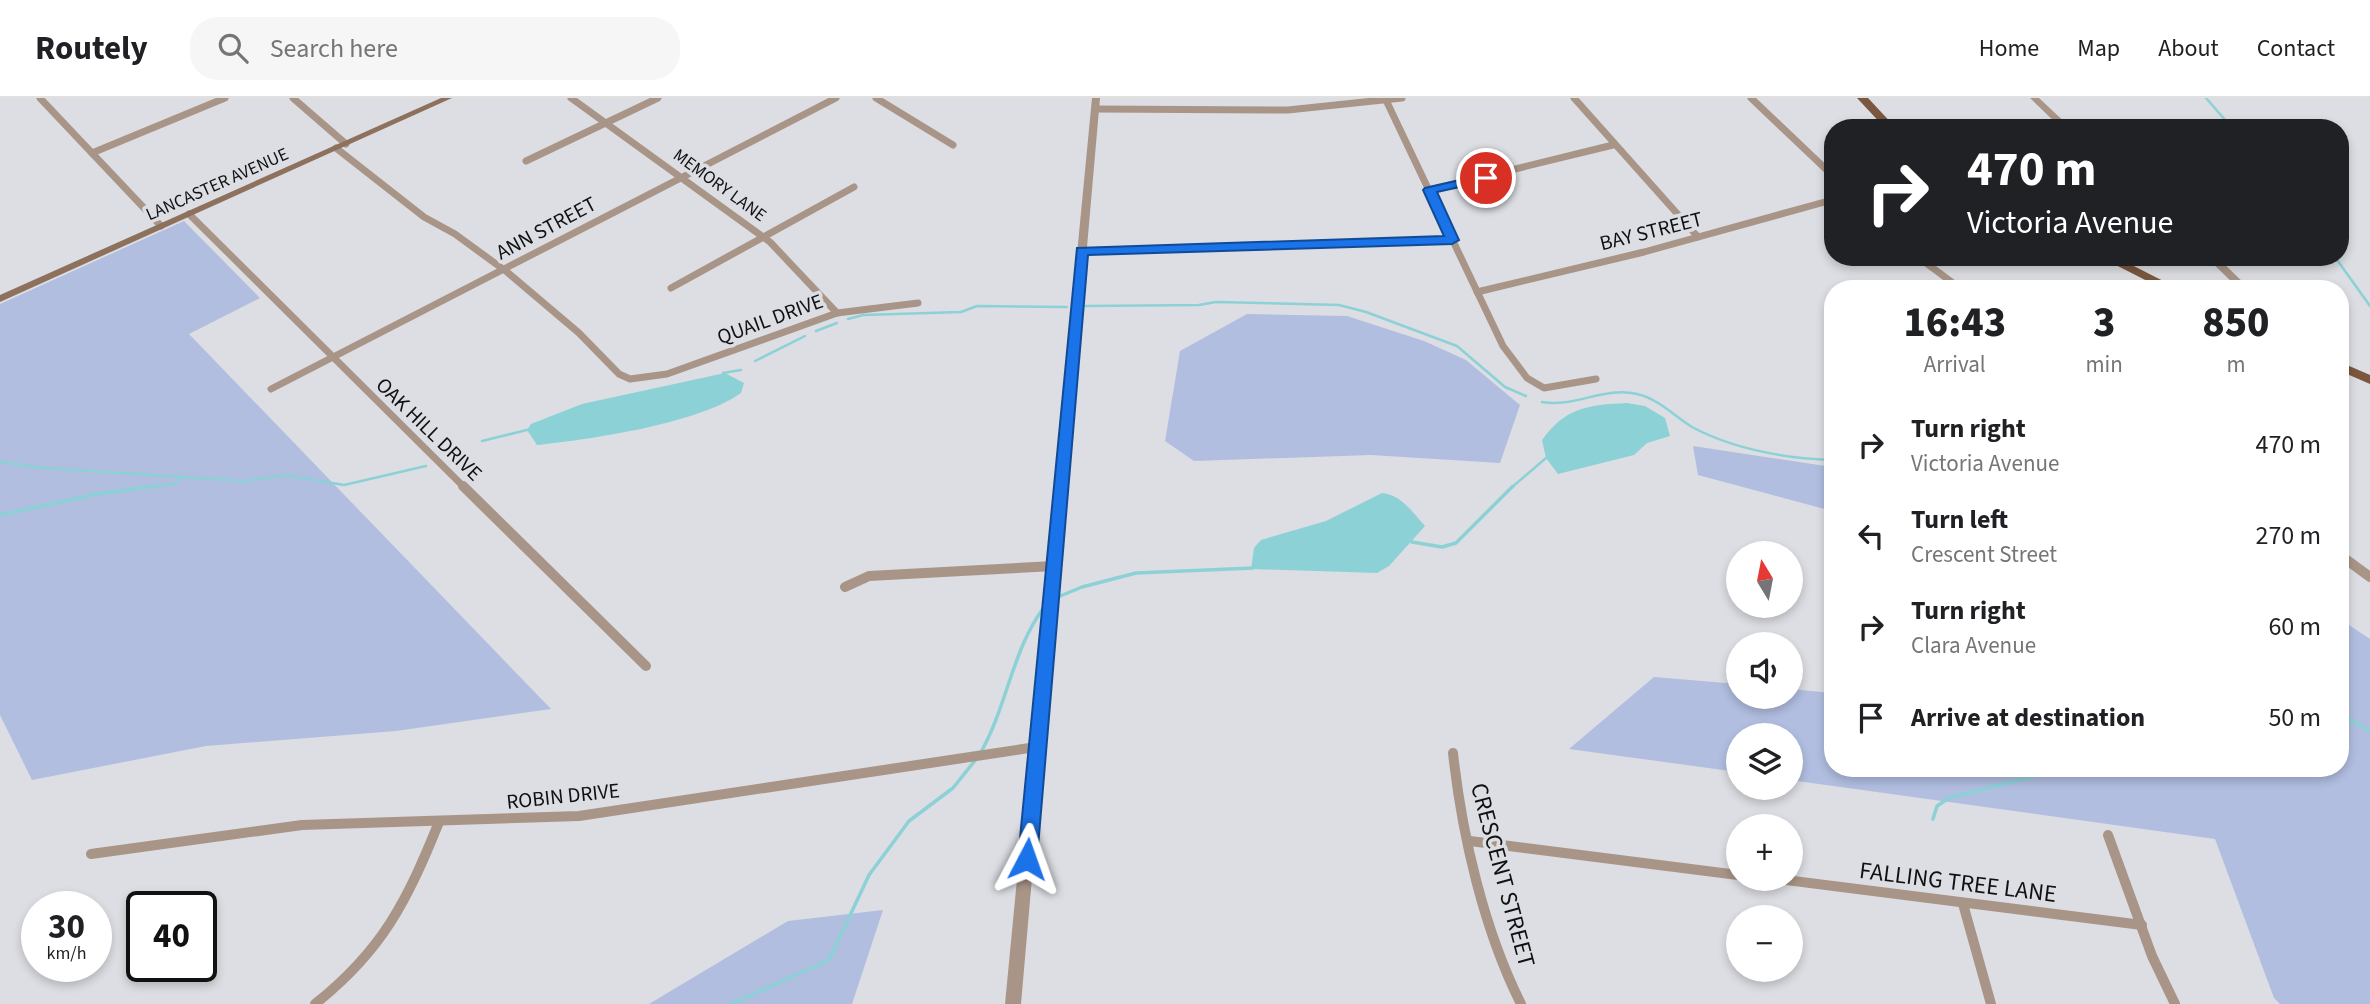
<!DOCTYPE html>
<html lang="en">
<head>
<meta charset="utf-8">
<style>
  :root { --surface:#fff; --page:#f6f6f6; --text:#202124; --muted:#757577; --line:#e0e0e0 }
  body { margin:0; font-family:"Source Sans 3",sans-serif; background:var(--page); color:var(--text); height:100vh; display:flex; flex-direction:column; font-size:26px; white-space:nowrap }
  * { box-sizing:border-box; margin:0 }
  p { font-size:23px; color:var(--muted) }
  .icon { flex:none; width:38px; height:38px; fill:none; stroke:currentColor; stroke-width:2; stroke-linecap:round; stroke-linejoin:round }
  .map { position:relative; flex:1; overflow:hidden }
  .sheet { position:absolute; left:1824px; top:182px; width:525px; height:497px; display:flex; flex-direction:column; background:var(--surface); border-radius:28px; box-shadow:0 4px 10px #0003 }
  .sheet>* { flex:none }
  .banner { position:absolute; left:1824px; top:21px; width:525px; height:147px; border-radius:28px; box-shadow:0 4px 10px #0003; background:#202124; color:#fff; overflow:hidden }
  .needle { width:46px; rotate:350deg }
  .controls { position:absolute; left:1726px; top:443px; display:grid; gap:14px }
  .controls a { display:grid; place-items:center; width:77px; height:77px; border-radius:50%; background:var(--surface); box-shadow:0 4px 10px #0003; font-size:35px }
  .speed { position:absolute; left:21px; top:793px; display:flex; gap:14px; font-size:35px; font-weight:700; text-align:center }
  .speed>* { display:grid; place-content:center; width:91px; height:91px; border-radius:50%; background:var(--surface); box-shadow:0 4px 10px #0003; line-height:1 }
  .speed small { font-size:18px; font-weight:400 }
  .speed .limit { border:4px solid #111; border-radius:10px; background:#fff; color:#111 }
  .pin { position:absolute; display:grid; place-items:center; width:60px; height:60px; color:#fff; margin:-30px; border:4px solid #fff; border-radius:50%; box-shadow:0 2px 7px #0007 }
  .me { position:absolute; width:77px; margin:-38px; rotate:4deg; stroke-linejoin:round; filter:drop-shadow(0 0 5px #0008) }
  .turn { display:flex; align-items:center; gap:24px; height:147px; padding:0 28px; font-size:32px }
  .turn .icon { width:91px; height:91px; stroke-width:2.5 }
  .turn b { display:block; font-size:49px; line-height:60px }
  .eta { display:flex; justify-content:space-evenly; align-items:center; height:119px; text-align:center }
  .eta b { font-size:42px; font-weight:800; line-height:49px }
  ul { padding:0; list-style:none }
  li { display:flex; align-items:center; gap:21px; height:91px; padding:0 28px }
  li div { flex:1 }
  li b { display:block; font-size:26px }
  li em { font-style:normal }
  header { display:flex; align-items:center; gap:42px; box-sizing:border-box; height:98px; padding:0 35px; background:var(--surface); border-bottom:2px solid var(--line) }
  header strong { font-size:33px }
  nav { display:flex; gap:38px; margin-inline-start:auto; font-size:24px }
  .search { width:490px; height:63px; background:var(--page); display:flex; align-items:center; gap:18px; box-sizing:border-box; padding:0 24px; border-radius:28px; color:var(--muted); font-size:26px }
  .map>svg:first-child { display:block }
</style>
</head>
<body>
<header>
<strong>Routely</strong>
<div class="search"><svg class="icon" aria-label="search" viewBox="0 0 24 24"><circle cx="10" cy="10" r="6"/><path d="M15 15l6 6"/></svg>Search here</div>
<nav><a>Home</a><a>Map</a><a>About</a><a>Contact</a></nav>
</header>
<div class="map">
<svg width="2370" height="906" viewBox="0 0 2370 906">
  <rect width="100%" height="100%" fill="#dcdee3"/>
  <g fill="#b1bee0">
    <polygon points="184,123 260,200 189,236 551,611 396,633 206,648 32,682 0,617 0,206"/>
    <polygon points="1247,216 1347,218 1424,243 1466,262 1520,307 1500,365 1371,357 1194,363 1165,343 1180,253"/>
    <polygon points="1693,348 1832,369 1832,413 1698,377"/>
    <polygon points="2340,521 2370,541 2370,906 2280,906 2274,900 2215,741 1790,682 1790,637 1738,637 1738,674 1569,651 1654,579 1738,586 1738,598 1790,598 1790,591 1832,595 1832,670 2340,670"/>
    <polygon points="883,812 852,906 649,906 788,823"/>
  </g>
  <g fill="#8cd1d6">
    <path d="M725,275L744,285L741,295C697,326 592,341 537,347L527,332L531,326L582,306Z"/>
    <path d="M1627,305L1645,308L1665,320L1670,338L1647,345L1634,357L1558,376L1546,360L1542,342C1566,309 1588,307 1627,305Z"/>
    <path d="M1382,395C1402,397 1413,415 1425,428L1389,468L1377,475L1251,471L1254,450L1261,442L1326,423Z"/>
  </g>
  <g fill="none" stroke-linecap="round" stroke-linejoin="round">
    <g stroke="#8cd1d6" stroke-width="2.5">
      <polyline points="2206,0 2232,30"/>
      <polyline points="2335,159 2370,208"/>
      <polyline points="1085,208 1199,207 1216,204 1339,207 1366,214 1457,248 1505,289 1526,298"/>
      <polyline points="848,221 863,217 961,214 977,208 1067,209"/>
      <polyline points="816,233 837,225"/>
      <polyline points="755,263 805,238"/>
      <polyline points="723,275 741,272"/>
      <path d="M1542,304C1574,310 1605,288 1637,296C1659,301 1674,318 1692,329C1735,352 1784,360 1832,362"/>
      <polyline points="482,343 531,331"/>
      <polyline points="0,364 45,370 244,383 285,377 344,387 426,368"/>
      <polyline points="144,390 175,386 180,380"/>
      <polyline points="1511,390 1546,360"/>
    </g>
    <g stroke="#8cd1d6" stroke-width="3.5">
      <polyline points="0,417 97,396 157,388"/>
      <polyline points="1412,444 1442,449 1456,445 1513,388"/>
      <polyline points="1053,501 1082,489 1136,475 1253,470"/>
      <polyline points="2340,616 2370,633"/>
      <path d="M981,654C1008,606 1012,551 1045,508"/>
      <polyline points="1933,721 1937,708 1949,700 2067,670"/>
      <polyline points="731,906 829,862 869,777 909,723 953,690 977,660"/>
    </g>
    <g stroke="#a99587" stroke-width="7">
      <polyline points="40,0 161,128"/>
      <polyline points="293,0 346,46"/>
      <polyline points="571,0 770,144 837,215"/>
      <polyline points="876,0 953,47"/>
      <polyline points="1385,0 1503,248 1527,280 1544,290 1596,281"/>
      <polyline points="1574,0 1698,139"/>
      <polyline points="1751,0 1832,77"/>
      <polyline points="1095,11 1288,12 1402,0"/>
      <polyline points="336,50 424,119 455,136 507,174 579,235 619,276 630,281 667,276 837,215 918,205"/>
      <polyline points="92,55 225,0"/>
      <polyline points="526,63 658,0"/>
      <polyline points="1429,92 1613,47"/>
      <polyline points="189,116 465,390"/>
      <polyline points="1082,153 1452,142"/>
      <polyline points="1918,159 1961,191"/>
      <polyline points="671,190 854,89"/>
      <polyline points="1477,194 1644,154 1832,102"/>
      <polyline points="271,291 836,0"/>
    </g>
    <g stroke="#a99587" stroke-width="10">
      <polyline points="463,388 646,568"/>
      <polyline points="2340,457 2370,479"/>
      <polyline points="845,489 869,478 1054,468"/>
      <path d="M1453,655C1462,738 1484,832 1521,906"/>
      <polyline points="2108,737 2152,858 2175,906"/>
      <polyline points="1470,743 1738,777"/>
      <polyline points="91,756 302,727 579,718 1036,649"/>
      <polyline points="1770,780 2142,827"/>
      <polyline points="1963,806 1991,906"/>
      <path d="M315,906C383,852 407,803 439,724"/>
    </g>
    <g fill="#a99587" fill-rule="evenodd">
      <polygon points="1092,0 1100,0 1021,906 1005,906"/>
      <polygon points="2030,0 2039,0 2071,30 2061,30"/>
      <polygon points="2206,159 2217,159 2250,191 2239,191"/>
    </g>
    <polygon fill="#8e715d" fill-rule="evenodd" points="441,0 452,0 0,204 0,197"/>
    <g fill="#7b573f" fill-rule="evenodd">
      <polygon points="1857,0 1868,0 1896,30 1885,30"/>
      <polygon points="2100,159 2116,159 2179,191 2163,191"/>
      <polygon points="2340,264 2370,277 2370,286 2340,273"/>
    </g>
  </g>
  <polygon fill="#1a73e8" stroke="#114b97" stroke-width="2" points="1486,76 1493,80 1491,82 1437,94 1459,142 1452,146 1088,157 1037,761 1034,768 1027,770 1020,768 1018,761 1077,150 1444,138 1423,92 1425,90"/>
  <g text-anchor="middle" stroke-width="7" stroke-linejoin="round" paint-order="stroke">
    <g font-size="18" fill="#101112" stroke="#dcdee3">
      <text transform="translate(217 86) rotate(-24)" y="6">LANCASTER AVENUE</text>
      <text transform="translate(720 87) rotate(36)" y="6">MEMORY LANE</text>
    </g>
    <g font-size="21" fill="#101112" stroke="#dcdee3">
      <text transform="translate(546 130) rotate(-28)" y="7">ANN STREET</text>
      <text transform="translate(1651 133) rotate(-14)" y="7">BAY STREET</text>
      <text transform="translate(770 221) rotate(-20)" y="7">QUAIL DRIVE</text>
      <text transform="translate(429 331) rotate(44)" y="7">OAK HILL DRIVE</text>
      <text transform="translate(563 698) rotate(-6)" y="7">ROBIN DRIVE</text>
    </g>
    <g font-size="24" fill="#101112" stroke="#dcdee3">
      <text transform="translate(1503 777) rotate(75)" y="8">CRESCENT STREET</text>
      <text transform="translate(1958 784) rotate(7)" y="8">FALLING TREE LANE</text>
    </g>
  </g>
</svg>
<div class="controls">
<a><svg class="needle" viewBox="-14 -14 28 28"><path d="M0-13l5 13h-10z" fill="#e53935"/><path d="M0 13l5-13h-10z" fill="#757577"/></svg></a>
<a><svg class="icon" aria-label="sound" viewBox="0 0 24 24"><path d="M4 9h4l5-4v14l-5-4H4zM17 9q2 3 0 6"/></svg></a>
<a><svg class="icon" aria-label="layers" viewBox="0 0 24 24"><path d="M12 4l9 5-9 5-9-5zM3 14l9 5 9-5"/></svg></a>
<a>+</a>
<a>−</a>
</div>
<div class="speed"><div>30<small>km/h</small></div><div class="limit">40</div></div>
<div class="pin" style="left:1486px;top:80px;background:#d93025"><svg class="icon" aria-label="arrive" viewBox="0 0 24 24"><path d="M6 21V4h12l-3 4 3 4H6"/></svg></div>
<svg class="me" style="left:1027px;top:761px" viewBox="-20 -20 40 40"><path d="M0-17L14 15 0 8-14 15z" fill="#1a73e8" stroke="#fff" stroke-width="4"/></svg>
<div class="banner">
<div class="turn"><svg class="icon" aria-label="right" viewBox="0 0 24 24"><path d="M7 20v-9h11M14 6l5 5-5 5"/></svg><div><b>470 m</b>Victoria Avenue</div></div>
</div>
<section class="sheet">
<div class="eta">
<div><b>16:43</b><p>Arrival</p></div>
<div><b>3</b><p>min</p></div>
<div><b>850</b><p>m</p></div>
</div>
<ul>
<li><svg class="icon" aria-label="right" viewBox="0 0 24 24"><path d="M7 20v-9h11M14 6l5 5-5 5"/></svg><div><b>Turn right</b><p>Victoria Avenue</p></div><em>470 m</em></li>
<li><svg class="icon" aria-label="left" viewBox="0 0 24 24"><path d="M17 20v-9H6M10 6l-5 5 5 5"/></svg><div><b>Turn left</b><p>Crescent Street</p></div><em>270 m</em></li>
<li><svg class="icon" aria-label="right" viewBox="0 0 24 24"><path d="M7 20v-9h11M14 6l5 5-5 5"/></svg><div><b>Turn right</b><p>Clara Avenue</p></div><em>60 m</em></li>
<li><svg class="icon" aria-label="arrive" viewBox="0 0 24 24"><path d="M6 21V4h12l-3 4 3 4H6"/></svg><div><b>Arrive at destination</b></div><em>50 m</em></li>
</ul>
</section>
</div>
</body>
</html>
